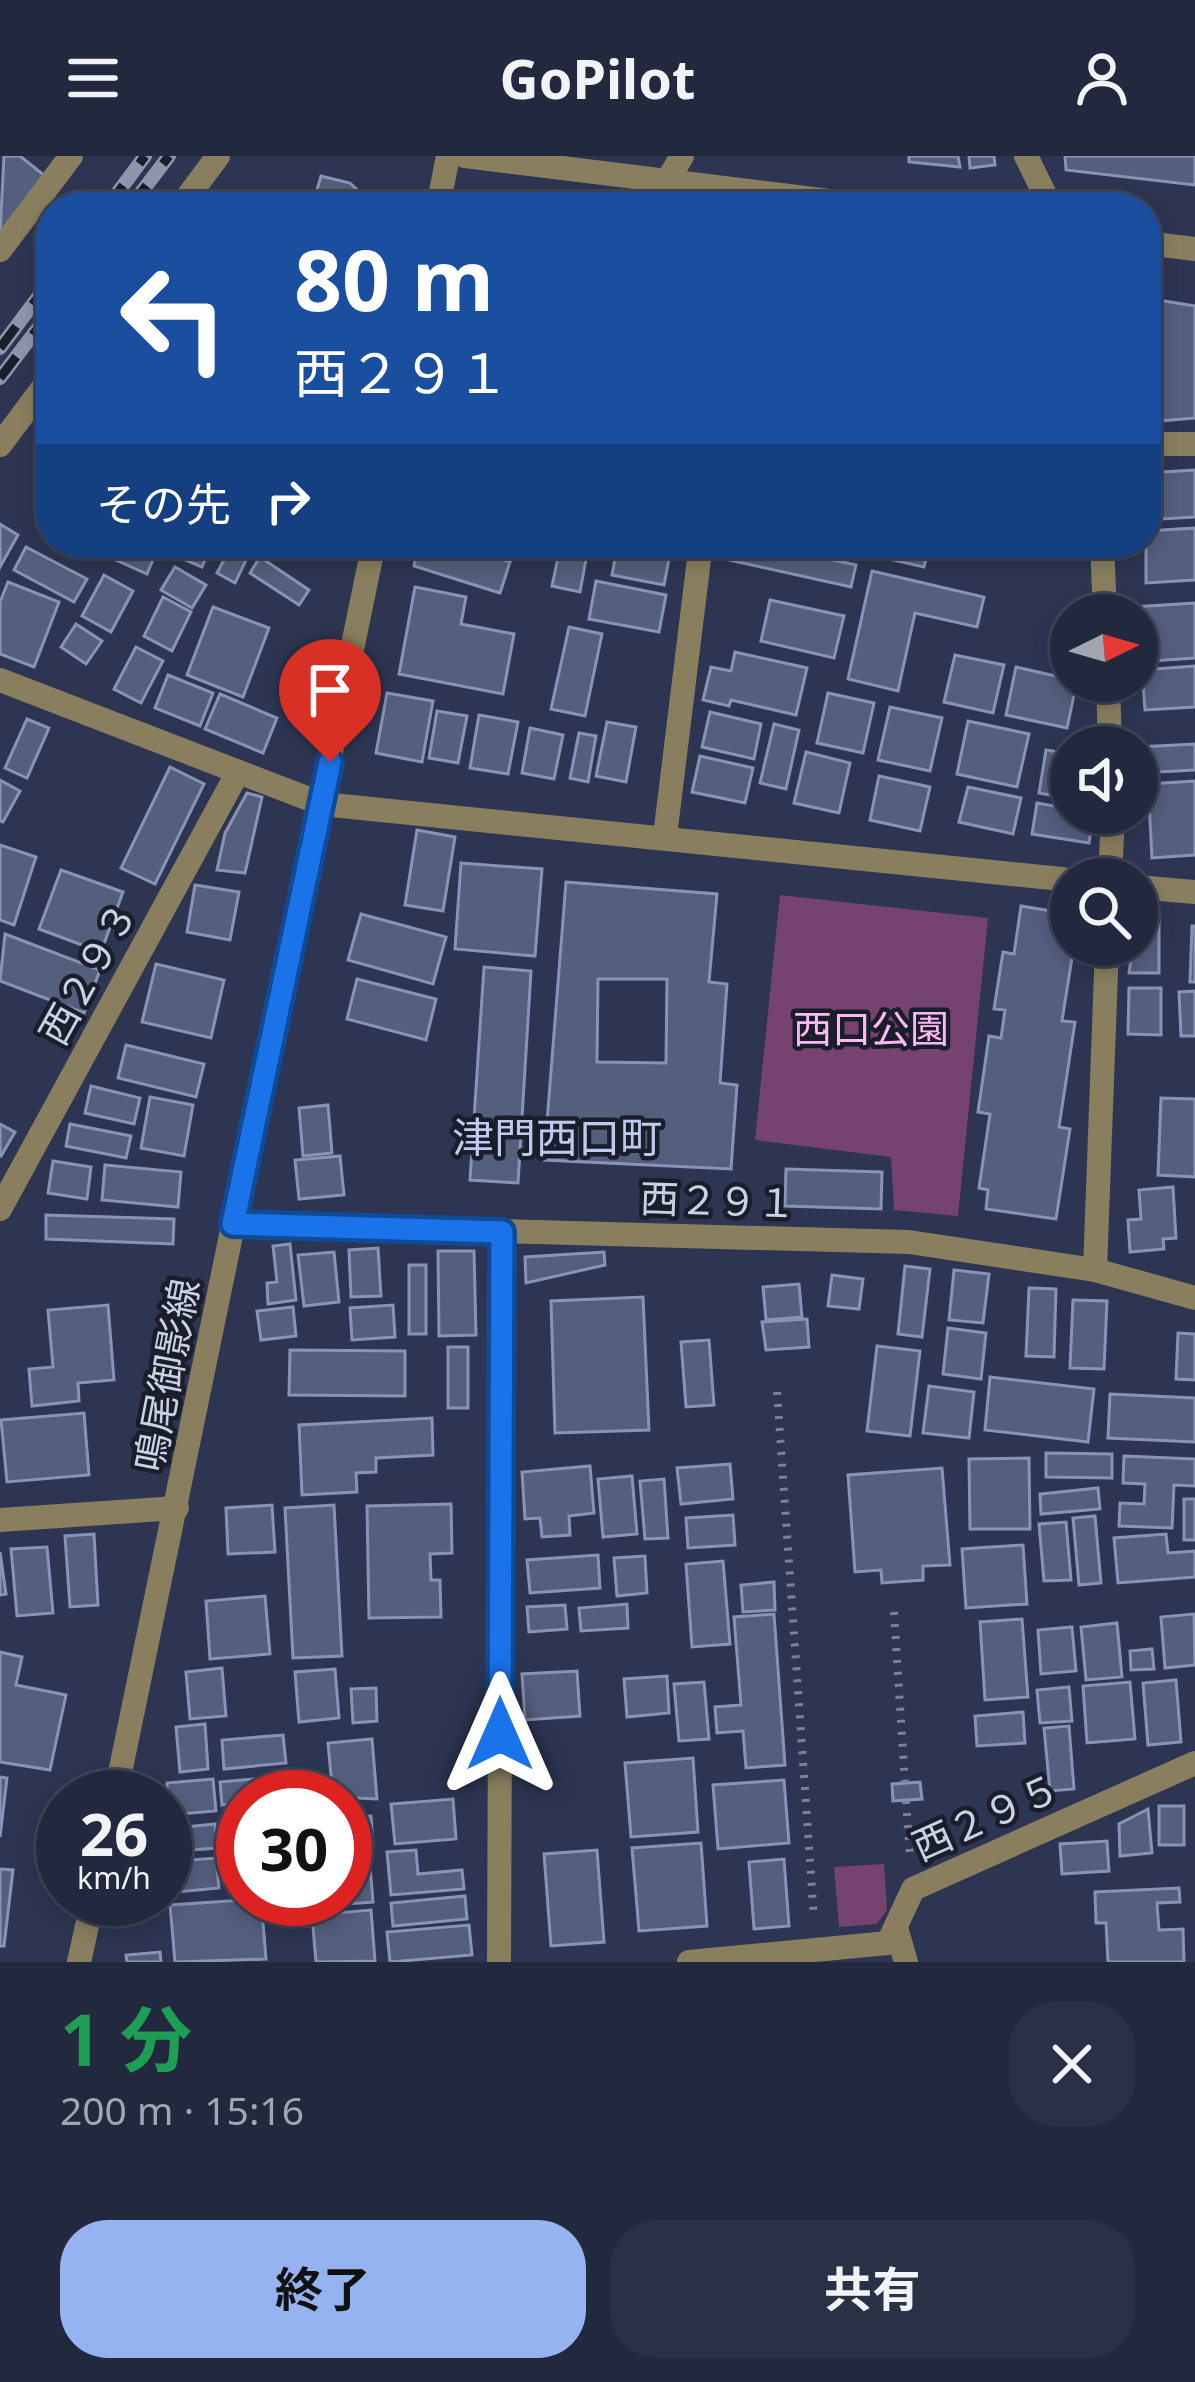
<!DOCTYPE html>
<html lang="ja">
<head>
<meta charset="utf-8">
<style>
  :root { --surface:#22283e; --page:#2a3045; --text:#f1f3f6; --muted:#a2a6b0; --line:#3f4458; --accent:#95b2f1 }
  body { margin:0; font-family:"Noto Sans","Noto Sans JP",sans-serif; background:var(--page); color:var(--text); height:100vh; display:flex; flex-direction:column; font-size:45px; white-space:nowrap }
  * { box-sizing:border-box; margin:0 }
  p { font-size:39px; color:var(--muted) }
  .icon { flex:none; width:66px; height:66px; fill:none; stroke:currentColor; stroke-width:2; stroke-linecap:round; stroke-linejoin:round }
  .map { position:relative; height:1806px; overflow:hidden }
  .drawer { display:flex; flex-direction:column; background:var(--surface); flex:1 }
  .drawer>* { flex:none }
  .top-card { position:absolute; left:36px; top:36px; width:1125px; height:366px; border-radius:48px; box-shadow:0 6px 18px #0003,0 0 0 3px var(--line); background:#1a4fa0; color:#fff; overflow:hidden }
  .needle { width:78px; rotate:85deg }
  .fabs { position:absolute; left:1050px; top:438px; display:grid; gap:24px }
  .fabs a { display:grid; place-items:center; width:108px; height:108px; border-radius:50%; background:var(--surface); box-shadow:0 6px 18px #0003,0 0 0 3px var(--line); font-size:60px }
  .speed { position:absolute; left:36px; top:1614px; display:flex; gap:24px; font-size:60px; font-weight:700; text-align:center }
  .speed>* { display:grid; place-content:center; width:156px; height:156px; border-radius:50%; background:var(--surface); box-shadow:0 6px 18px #0003,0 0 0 3px var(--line); line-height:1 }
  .speed small { font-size:30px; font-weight:400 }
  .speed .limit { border:18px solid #d22; background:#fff; color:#111 }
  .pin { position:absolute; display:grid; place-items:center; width:102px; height:102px; color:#fff; margin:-123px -51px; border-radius:50% 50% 50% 0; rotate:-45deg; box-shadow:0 0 12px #0007 }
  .pin .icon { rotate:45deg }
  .me { position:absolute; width:132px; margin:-66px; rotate:0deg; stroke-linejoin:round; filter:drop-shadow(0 0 9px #0008) }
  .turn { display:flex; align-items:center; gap:42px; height:252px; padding:0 60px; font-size:54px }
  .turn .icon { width:156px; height:156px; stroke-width:2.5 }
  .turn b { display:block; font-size:84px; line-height:102px }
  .then { display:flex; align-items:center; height:114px; padding:0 60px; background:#0003; gap:24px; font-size:45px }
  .round { display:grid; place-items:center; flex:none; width:126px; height:126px; border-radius:48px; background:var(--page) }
  .headline { display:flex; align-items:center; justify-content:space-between; height:204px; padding:0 60px }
  h1 { font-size:72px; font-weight:700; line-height:90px; color:#1e9e55 }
  .primary-button { display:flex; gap:24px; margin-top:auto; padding:24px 60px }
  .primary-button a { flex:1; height:138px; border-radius:48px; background:var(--accent); color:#111; font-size:48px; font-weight:700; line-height:138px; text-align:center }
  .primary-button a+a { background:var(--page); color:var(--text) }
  header { display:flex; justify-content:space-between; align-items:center; height:156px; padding:0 60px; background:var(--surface); font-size:54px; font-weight:700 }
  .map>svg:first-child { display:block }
</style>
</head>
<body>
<header><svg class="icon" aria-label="menu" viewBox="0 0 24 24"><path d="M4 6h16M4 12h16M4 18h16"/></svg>GoPilot<svg class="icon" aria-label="person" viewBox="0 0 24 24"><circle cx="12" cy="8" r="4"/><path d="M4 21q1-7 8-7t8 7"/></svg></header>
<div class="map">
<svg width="1195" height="1806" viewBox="0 0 1195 1806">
  <rect width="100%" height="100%" fill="#2d3552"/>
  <g fill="#764270">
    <polygon points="780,739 988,762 958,1060 894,1054 891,1001 755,984"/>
    <polygon points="884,1708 887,1754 877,1768 839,1771 834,1711"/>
  </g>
  <g fill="#545e7d" stroke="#8993b5" stroke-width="3" fill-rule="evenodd">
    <polygon points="4,0 20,0 45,20 0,78"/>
    <polygon points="909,0 958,0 960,11 909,6"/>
    <polygon points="969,0 994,0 995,9 970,12"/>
    <polygon points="1065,0 1195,0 1195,29 1066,14"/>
    <polygon points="321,20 350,27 376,51 312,51"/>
    <polygon points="1146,142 1195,150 1195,262 1146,266"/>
    <polygon points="1195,314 1195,361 1146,364 1146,317"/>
    <polygon points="0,368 18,379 0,411"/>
    <polygon points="1195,372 1195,424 1146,427 1146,375"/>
    <polygon points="113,387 160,387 147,418 107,400"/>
    <polygon points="167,387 212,387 202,411 164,395"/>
    <polygon points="233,387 250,396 235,427 217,417"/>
    <polygon points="419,387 468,387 467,392 510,406 500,437 414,410"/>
    <polygon points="561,387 589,387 580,436 552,430"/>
    <polygon points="618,387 672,387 664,429 612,419"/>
    <polygon points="729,387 783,387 782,393 856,409 851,431 725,403"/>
    <polygon points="883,387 930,387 924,411 879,401"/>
    <polygon points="26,391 87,423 74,446 14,414"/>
    <polygon points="260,401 309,434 299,449 250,417"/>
    <polygon points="175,411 206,429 192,452 161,434"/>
    <polygon points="872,415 984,441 977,471 915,457 898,535 848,523"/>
    <polygon points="104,419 133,435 111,476 82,460"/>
    <polygon points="596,425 666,439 659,476 589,463"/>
    <polygon points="8,426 59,446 34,511 0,498 0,446"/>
    <polygon points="415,431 466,441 461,468 514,478 503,538 399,518"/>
    <polygon points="163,441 191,456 172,495 144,480"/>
    <polygon points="770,444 844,460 834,502 761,485"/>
    <polygon points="1195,447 1195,502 1137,506 1133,451"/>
    <polygon points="213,451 269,472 243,541 187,519"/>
    <polygon points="76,468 102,485 86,508 61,491"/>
    <polygon points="569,471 602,478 585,560 551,553"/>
    <polygon points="136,491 163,505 141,547 114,533"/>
    <polygon points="735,496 807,512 796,559 731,544 729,550 703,544 711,511 731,515"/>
    <polygon points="955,499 1004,509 993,557 944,546"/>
    <polygon points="1195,510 1195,551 1145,554 1142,514"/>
    <polygon points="1016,511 1077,525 1067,572 1006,559"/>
    <polygon points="168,519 213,537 200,570 155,552"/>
    <polygon points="387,537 433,545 422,606 376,597"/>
    <polygon points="828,537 874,547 863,597 817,587"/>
    <polygon points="220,538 277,562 263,597 205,573"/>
    <polygon points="890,551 942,562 930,615 878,604"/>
    <polygon points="437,555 467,560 458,607 429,602"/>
    <polygon points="710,556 761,568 754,603 702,591"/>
    <polygon points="479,559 518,566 508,618 470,612"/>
    <polygon points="27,563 49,572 27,622 5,612"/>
    <polygon points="968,565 1029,578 1017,631 957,618"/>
    <polygon points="607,566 636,571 626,626 596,620"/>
    <polygon points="774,568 799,574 786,633 760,627"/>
    <polygon points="530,572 563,579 554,623 522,617"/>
    <polygon points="579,577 596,580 588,626 570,622"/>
    <polygon points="1195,588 1195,614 1140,617 1138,591"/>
    <polygon points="1046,594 1071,598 1071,643 1039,637"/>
    <polygon points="806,596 850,607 839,657 794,647"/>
    <polygon points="700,600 753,612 745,647 692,636"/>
    <polygon points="170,611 204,628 155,728 121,712"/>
    <polygon points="879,620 930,631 920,675 870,664"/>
    <polygon points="0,624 20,635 3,666 0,665"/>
    <polygon points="1195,625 1195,699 1152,702 1148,628"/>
    <polygon points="968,631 1021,642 1013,678 959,666"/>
    <polygon points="247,637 262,641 245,717 217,714 225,677"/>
    <polygon points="1037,647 1094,657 1089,687 1032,678"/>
    <polygon points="417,674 455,681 443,755 405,749"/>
    <polygon points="0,689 36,701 14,769 0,764"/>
    <polygon points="461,707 542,713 535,800 455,793"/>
    <polygon points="61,714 123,736 101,796 39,773"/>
    <path d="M566,726L717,738L709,826L727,828L720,927L737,929L731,1013L544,1004ZM598,823H667L666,907L597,906Z"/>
    <polygon points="195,729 239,736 230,784 187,776"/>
    <polygon points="1021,750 1071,758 1074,789 1062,865 1075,866 1059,971 1070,973 1056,1063 986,1053 988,1034 979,1032 990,958 978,956 989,880 1001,882 1005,854 994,853 1003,796 1014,798"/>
    <polygon points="361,758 446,781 433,828 348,804"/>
    <polygon points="1159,761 1159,817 1129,817 1137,762"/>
    <polygon points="1192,770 1195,770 1195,826 1190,826"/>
    <polygon points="5,778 100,814 84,857 0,825"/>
    <polygon points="156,808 224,824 211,882 142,866"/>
    <polygon points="484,811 531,815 518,1027 470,1024"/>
    <polygon points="357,823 436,843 426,884 347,863"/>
    <polygon points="1129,832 1161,832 1161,879 1128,878"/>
    <polygon points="1195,835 1195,880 1181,880 1179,836"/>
    <polygon points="126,889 204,908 196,941 118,922"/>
    <polygon points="91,930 140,942 134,968 85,957"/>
    <polygon points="150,941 193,949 184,1000 141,992"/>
    <polygon points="1161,942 1195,943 1195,1021 1158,1019"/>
    <polygon points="328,949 332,997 303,1000 299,952"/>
    <polygon points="0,968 15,976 1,1000 0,999"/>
    <polygon points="70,968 131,980 126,1002 66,990"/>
    <polygon points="340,1000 344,1039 299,1043 295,1004"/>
    <polygon points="53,1005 91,1011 87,1043 48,1037"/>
    <polygon points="105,1009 181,1016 178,1051 102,1044"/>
    <polygon points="786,1013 882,1016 881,1053 785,1050"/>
    <polygon points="1173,1031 1176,1082 1163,1083 1164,1093 1130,1096 1128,1064 1141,1063 1139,1034"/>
    <polygon points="46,1059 174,1063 173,1088 46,1083"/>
    <polygon points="290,1088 296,1144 268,1148 267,1127 277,1126 273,1090"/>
    <polygon points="378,1092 381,1140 351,1141 349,1094"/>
    <polygon points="438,1095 474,1095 476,1179 439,1180"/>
    <polygon points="334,1096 339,1146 304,1150 298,1099"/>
    <polygon points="604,1096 605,1109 526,1127 525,1101"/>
    <rect x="409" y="1109" width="17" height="69"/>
    <polygon points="905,1110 930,1113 922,1181 898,1178"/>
    <polygon points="954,1114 989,1118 983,1167 949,1164"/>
    <polygon points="832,1119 863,1123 859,1153 828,1150"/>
    <polygon points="799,1128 802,1161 766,1164 763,1131"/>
    <polygon points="1029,1132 1056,1133 1054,1201 1026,1200"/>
    <polygon points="643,1141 649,1274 555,1277 551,1145"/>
    <polygon points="1073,1144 1107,1145 1104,1213 1070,1212"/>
    <polygon points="108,1149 114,1224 78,1227 79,1245 32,1250 29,1213 53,1211 48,1154"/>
    <polygon points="393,1149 395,1181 352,1184 350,1152"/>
    <polygon points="293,1151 296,1180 261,1184 257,1155"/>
    <polygon points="807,1163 809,1191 766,1194 762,1166"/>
    <polygon points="948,1172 986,1177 981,1223 943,1218"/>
    <polygon points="1178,1177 1195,1178 1195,1224 1176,1223"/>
    <polygon points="709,1184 714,1249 686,1251 681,1186"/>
    <polygon points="877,1190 920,1195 910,1280 867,1275"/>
    <rect x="448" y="1191" width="20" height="61"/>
    <polygon points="290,1194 405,1195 405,1240 289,1239"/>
    <polygon points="990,1221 1094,1233 1088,1286 985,1274"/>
    <polygon points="929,1230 974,1236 969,1282 923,1277"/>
    <polygon points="1110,1238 1195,1242 1195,1286 1108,1282"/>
    <polygon points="84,1257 89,1319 7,1326 1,1264"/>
    <polygon points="432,1262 433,1299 376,1302 376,1316 356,1317 357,1336 302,1339 299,1269"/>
    <polygon points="1046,1297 1112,1298 1112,1322 1046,1321"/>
    <polygon points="1124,1300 1195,1303 1195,1330 1174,1329 1172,1372 1119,1370 1120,1347 1144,1348 1145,1328 1123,1327"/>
    <polygon points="1029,1302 1030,1373 970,1373 969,1303"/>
    <polygon points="730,1308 733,1343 681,1348 677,1312"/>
    <polygon points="590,1310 594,1357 569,1360 570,1379 542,1381 540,1362 525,1363 522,1316"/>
    <polygon points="942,1312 950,1409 923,1410 923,1424 882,1427 881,1414 855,1416 848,1319"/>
    <polygon points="632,1320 637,1378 603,1381 598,1323"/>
    <polygon points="664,1323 668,1382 645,1383 640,1325"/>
    <polygon points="1098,1332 1100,1353 1041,1358 1040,1338"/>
    <rect x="1184" y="1343" width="11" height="41"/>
    <polygon points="451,1348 452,1397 430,1398 431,1424 440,1424 441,1461 369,1462 367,1350"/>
    <polygon points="272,1349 275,1396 228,1398 226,1352"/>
    <polygon points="334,1349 342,1500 293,1502 285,1352"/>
    <polygon points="733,1359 735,1389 688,1392 686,1362"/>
    <polygon points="1095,1360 1101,1427 1079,1429 1073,1362"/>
    <polygon points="1066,1366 1071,1424 1044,1425 1039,1368"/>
    <polygon points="94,1378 98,1449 70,1451 65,1380"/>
    <polygon points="1166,1378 1168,1397 1195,1395 1195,1421 1118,1427 1114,1382"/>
    <polygon points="1023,1389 1027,1448 966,1452 962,1393"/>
    <polygon points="47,1391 53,1457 17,1460 11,1393"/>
    <polygon points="0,1396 6,1438 0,1439"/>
    <polygon points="598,1399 600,1432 530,1437 527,1404"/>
    <polygon points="645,1400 647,1437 617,1440 614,1402"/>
    <polygon points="723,1405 730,1488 692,1491 686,1408"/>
    <polygon points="774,1426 775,1454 743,1456 741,1429"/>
    <polygon points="265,1440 270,1498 210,1503 206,1445"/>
    <polygon points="627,1448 628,1472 581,1475 579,1452"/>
    <polygon points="565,1449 567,1473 529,1476 527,1451"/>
    <polygon points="774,1458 785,1609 746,1612 743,1575 717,1577 715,1551 741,1549 734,1461"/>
    <polygon points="1194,1458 1195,1509 1165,1512 1161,1461"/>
    <polygon points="1022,1463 1028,1541 985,1544 980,1466"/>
    <polygon points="1117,1467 1122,1521 1086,1524 1081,1471"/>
    <polygon points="1072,1471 1076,1515 1041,1518 1038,1474"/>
    <polygon points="1152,1493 1154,1513 1131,1514 1130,1495"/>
    <polygon points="0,1496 22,1501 16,1529 66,1539 50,1614 0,1606"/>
    <polygon points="222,1512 226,1560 190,1563 186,1516"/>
    <polygon points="335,1513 339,1562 299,1566 295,1516"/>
    <polygon points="577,1515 580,1560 525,1564 522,1518"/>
    <polygon points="667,1520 669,1557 627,1561 624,1523"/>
    <polygon points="1176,1524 1181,1586 1148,1589 1143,1527"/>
    <polygon points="704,1526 709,1583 679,1585 674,1528"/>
    <polygon points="1130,1526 1135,1583 1087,1587 1083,1530"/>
    <polygon points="1069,1531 1072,1565 1040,1567 1037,1534"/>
    <polygon points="376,1532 377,1565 353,1567 351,1533"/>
    <polygon points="1023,1556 1025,1587 977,1590 975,1560"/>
    <polygon points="205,1568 208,1613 180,1616 176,1571"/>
    <polygon points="1069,1570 1074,1633 1050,1635 1044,1572"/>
    <polygon points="283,1579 286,1607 224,1613 222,1584"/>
    <polygon points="372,1583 377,1643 333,1641 328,1587"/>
    <polygon points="693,1602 698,1676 631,1681 625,1607"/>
    <polygon points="285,1620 287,1641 243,1641 243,1647 222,1649 220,1626"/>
    <polygon points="0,1621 7,1622 0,1681"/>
    <polygon points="213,1623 216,1655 169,1659 167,1627"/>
    <polygon points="784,1624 789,1687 718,1693 713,1629"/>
    <polygon points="920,1626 922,1643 893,1645 892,1628"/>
    <polygon points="453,1643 456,1683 395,1688 391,1648"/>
    <rect x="1159" y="1650" width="25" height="39"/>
    <polygon points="1148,1653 1152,1697 1120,1700 1119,1668"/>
    <polygon points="243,1656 243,1679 225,1681 223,1658"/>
    <polygon points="371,1660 373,1687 345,1690 345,1662"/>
    <polygon points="215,1668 217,1692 165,1696 165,1673"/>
    <polygon points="1107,1685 1109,1715 1062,1718 1060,1688"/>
    <polygon points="701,1687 707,1770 639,1775 632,1692"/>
    <polygon points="416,1694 418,1718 462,1714 464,1733 391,1739 387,1696"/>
    <polygon points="597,1694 604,1786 551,1790 544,1698"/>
    <polygon points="369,1697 373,1746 347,1748 345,1699"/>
    <polygon points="234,1698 243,1698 243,1730 237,1731"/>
    <polygon points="216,1702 219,1732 165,1737 165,1706"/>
    <polygon points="784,1703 789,1770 754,1773 749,1706"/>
    <polygon points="0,1713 13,1714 4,1790 0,1790"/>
    <polygon points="1179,1732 1180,1746 1157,1747 1159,1774 1183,1773 1184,1806 1108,1806 1106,1767 1096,1767 1095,1736"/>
    <polygon points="465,1740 467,1763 393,1770 391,1747"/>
    <polygon points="261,1743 266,1803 175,1806 170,1749"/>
    <polygon points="371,1754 375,1805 316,1806 312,1759"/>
    <polygon points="469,1769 472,1799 390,1806 387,1776"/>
    <polygon points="160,1796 161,1806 127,1806 126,1799"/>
  </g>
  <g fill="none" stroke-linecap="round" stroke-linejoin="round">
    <g stroke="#7a8199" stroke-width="8" stroke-dasharray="3 9" stroke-linecap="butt">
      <polyline points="777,1236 814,1762"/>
      <polyline points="894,1456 905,1627"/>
      <polyline points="906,1645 910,1701"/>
    </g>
    <g stroke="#897f5f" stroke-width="24">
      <polyline points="1026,0 1051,51"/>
      <polyline points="667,25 682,0"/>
      <polyline points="180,51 218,0"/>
      <polyline points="0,94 71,0"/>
      <polyline points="1146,288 1195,288"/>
      <polyline points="0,289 51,221"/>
      <polyline points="1102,387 1105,459"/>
      <polyline points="0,524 322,648"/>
      <polyline points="1108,525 1110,591"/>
      <polyline points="665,680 701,387"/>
      <polyline points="1110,723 1113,657"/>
      <polyline points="0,1053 238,616"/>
      <polyline points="233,1068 909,1086 1095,1114 1195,1142"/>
      <polyline points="1095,1114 1107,789"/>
      <polyline points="0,1364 177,1352"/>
      <polyline points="897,1775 906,1806"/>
      <polyline points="499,1806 502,1076"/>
      <polyline points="689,1806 888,1787 913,1733 1195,1607"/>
    </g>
    <g stroke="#897f5f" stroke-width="24">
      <polyline points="465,0 878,51"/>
      <polyline points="438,51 448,0"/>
      <polyline points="1146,87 1195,93"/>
      <polyline points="322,648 1071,724"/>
      <polyline points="1137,731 1195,736"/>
      <polyline points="115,1641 374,387"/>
      <polyline points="79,1806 93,1743"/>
    </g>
    <defs>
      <g id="rail">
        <polyline points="107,51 145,0"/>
        <polyline points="130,51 169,0"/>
        <polyline points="0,192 51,124"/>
        <polyline points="0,222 51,155"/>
      </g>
    </defs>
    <use href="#rail" stroke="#8f96ac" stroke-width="14"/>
    <use href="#rail" stroke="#1a1d2a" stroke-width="9" stroke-dasharray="27" stroke-linecap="butt"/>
  </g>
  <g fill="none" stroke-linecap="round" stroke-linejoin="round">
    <defs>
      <polyline id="route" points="330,606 233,1068 502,1076 500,1578"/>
    </defs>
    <use href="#route" stroke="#114b97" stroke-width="30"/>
    <use href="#route" stroke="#1a73e8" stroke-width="21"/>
  </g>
  <g text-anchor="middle" stroke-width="9" stroke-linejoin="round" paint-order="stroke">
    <g font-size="39" fill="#cbd1e4" stroke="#1a1d2a">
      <text transform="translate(88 817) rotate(-61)" y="14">西２９３</text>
      <text transform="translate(718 1045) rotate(2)" y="14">西２９１</text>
      <text transform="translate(167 1219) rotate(-79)" y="14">鳴尾御影線</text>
      <text transform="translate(986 1661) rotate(-24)" y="14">西２９５</text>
    </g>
    <g font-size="39" fill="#fdb9f3" stroke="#1a1d2a">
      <text x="871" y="887">西口公園</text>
    </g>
    <g font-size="42" fill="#becaee" stroke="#1a1d2a">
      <text x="557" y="997">津門西口町</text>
    </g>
  </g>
</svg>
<div class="fabs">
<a><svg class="needle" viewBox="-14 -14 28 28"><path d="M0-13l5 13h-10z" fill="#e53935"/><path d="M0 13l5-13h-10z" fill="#a2a6b0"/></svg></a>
<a><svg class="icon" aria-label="sound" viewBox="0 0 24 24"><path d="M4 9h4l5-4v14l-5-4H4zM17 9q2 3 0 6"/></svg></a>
<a><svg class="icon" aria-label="search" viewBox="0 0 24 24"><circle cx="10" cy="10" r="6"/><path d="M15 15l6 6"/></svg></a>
</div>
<div class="speed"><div>26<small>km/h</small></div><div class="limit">30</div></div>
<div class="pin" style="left:330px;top:606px;background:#d93025"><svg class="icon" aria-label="arrive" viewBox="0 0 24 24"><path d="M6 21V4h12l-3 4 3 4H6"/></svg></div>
<svg class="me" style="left:500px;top:1578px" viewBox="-20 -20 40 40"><path d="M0-17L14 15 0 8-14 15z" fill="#1a73e8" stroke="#fff" stroke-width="4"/></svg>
<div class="top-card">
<div class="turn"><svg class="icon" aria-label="left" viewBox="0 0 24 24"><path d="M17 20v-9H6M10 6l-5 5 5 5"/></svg><div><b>80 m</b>西２９１</div></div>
<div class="then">その先<svg class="icon" aria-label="right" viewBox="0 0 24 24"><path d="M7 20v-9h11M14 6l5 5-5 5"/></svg></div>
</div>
</div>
<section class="drawer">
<div class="headline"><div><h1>1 分</h1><p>200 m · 15:16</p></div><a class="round"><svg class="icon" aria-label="close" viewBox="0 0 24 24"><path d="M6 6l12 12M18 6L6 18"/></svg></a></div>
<div class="primary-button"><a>終了</a><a>共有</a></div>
</section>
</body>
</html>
